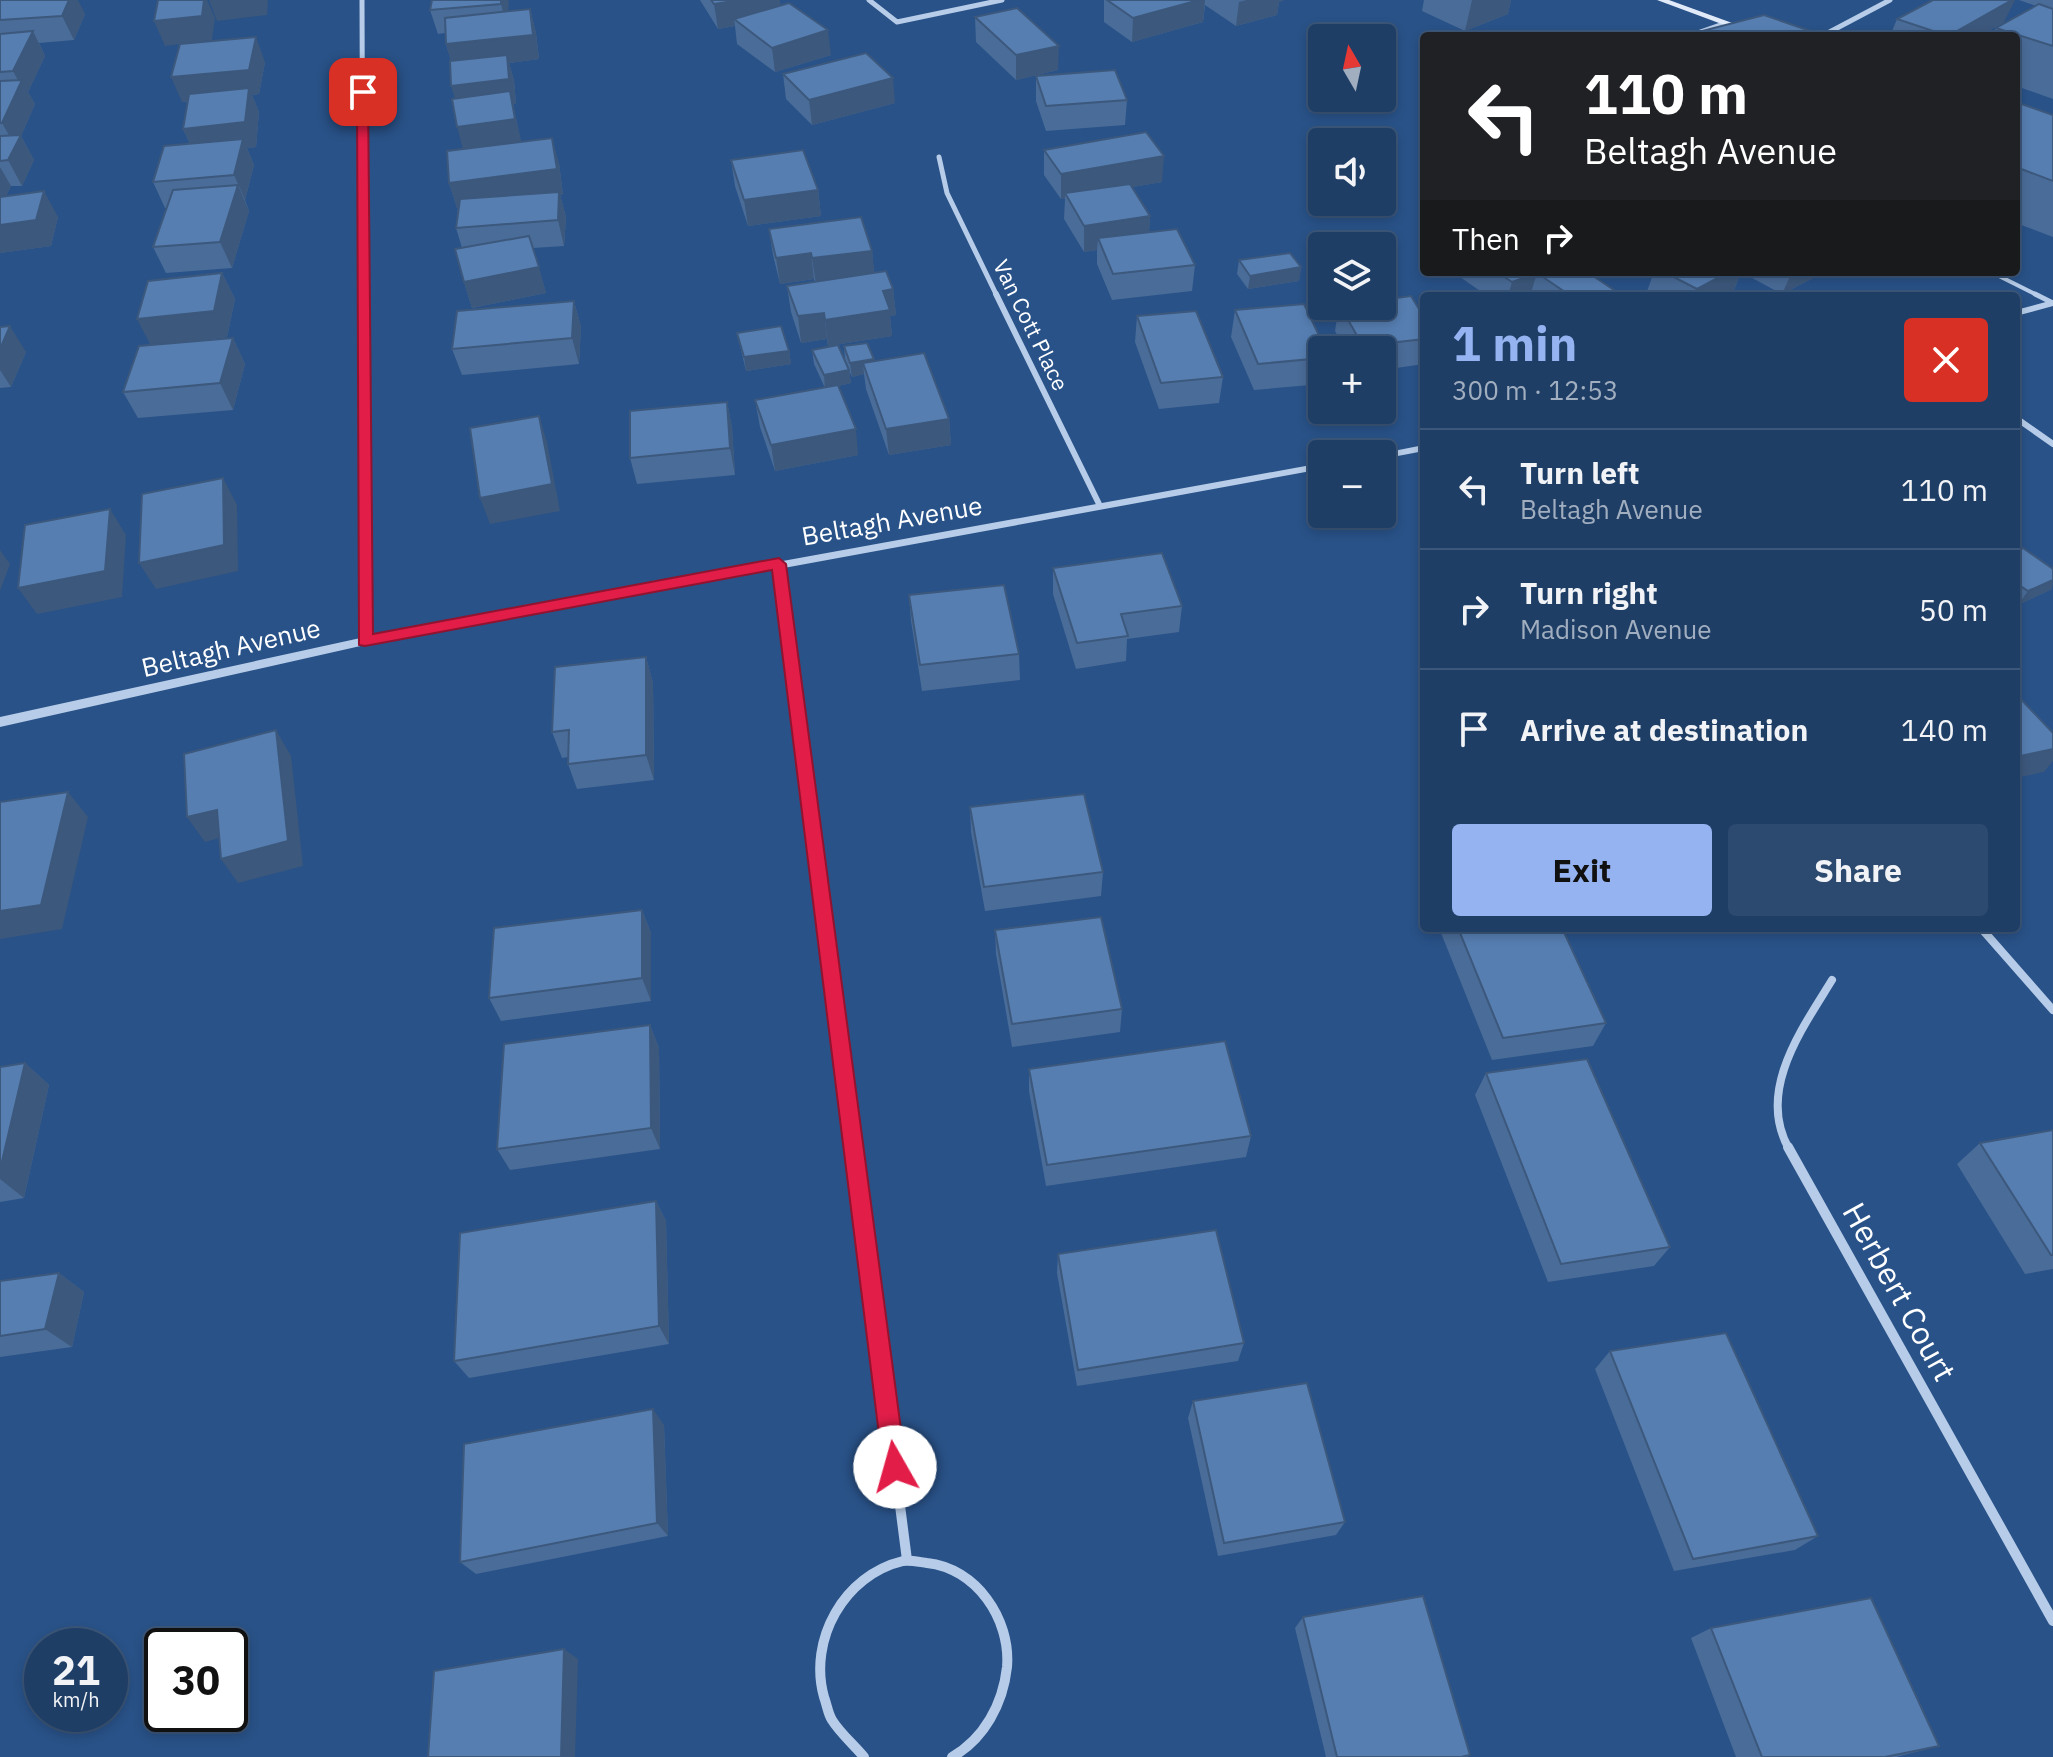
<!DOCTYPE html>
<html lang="en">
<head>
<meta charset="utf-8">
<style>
  :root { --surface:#1f3e66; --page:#2c496f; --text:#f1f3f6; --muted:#a1aebf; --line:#3c577a; --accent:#95b2f1 }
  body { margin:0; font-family:"IBM Plex Sans",sans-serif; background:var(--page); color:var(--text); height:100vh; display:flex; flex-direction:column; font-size:30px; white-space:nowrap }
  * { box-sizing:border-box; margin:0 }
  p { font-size:26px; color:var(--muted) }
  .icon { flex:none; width:44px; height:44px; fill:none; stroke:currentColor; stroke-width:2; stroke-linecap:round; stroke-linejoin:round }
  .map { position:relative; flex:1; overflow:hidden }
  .panel { position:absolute; left:1420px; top:292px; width:600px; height:640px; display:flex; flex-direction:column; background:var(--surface); border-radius:8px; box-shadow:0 4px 12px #0003,0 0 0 2px var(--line) }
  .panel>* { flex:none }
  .guide { position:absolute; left:1420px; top:32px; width:600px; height:244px; border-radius:8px; box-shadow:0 4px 12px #0003,0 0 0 2px var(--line); background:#202124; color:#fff; overflow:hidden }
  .needle { width:52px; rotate:351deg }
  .buttons { position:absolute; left:1308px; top:24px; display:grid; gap:16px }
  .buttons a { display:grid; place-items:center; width:88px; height:88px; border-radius:8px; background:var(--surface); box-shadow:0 4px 12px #0003,0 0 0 2px var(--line); font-size:40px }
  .speed { position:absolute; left:24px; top:1628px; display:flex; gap:16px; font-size:40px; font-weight:700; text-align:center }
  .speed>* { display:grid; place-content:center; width:104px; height:104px; border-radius:50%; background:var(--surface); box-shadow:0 4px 12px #0003,0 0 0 2px var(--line); line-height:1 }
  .speed small { font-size:20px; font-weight:400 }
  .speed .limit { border:4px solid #111; border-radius:12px; background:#fff; color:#111 }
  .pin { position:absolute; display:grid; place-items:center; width:68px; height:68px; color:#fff; margin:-34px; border-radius:16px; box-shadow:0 4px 12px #0006 }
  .me { position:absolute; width:88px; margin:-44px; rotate:353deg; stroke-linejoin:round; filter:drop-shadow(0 0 6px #0008) }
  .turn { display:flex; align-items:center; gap:28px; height:168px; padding:0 32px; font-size:36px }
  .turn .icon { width:104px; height:104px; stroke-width:2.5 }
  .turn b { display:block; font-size:56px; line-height:68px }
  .then { display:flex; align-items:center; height:76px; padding:0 32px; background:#0003; gap:16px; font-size:30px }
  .round { display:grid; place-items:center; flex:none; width:84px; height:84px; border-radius:8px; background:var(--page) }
  .overview { display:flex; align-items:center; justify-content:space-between; height:136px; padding:0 32px }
  h1 { font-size:48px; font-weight:700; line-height:60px; color:var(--accent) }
  .primary-button { display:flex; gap:16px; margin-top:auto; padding:16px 32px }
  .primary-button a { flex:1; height:92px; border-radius:8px; background:var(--accent); color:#111; font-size:32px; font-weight:700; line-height:92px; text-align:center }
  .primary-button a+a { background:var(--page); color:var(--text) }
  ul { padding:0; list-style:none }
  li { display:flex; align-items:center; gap:24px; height:120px; padding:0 32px; border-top:2px solid var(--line) }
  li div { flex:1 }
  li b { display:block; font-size:30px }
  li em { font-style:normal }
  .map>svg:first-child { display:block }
</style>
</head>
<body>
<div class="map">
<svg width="2053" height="1757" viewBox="0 0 2053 1757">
  <rect width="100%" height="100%" fill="#295288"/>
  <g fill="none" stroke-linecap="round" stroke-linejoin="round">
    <g stroke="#b6cce8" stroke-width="4">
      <polyline points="1688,36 1725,23"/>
      <polyline points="1991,272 2039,296"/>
    </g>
    <polyline stroke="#b6cce8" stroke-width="5" points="2035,294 2053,303"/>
    <g stroke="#b6cce8" stroke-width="5">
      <polyline points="362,0 363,296"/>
      <polyline points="869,0 897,22 1002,0"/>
      <polyline points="1822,36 1890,0"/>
      <polyline points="939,157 947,193 997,296"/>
    </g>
    <g stroke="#b6cce8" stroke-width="6">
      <polyline points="363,294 365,641"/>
      <polyline points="996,294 1100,506"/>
      <polyline points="2016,418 2053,444"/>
      <polyline points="779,564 793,671"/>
    </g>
    <g stroke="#b6cce8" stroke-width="8">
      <polyline points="793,669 854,1149"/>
      <polyline points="1981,928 2053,1010"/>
      <path d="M1789,1149C1756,1091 1802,1029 1832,980"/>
    </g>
    <g stroke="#b6cce8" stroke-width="10">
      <polyline points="854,1147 907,1560"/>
      <polyline points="1788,1147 2053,1621"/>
      <path d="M864,1757C854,1745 840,1733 832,1720C828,1714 827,1705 824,1697C808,1640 844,1575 903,1561C910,1560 919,1562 927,1563C976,1568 1011,1619 1007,1667C1003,1704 984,1739 952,1757"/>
    </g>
    <g fill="#b6cce8" fill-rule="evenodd">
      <polygon points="2053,300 2053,306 2016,316 2016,310"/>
      <polygon points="1424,445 1424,451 1382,459 1382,454 1378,454"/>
      <polygon points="1322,463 1322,469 365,645 0,727 0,717 365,637"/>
    </g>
    <polygon fill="#e0eaf8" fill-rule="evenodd" points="1657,0 1669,0 1768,36 1754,36"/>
  </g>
  <g fill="#4a6c98">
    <polygon points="0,0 85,14 74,40 39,43 45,56 28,92 35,104 21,136 34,160 22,186 11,186 6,196 58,217 51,246 0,253"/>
    <polygon points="432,0 508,0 508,12 530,9 536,33 539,59 509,63 514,80 516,104 513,104 521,142 559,163 563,195 560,195 566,217 564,246 533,248 546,293 472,308 464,282 462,248 456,228 458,208 457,208 449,183 463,149 451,61 446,44 445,33 438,34 430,10"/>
    <polygon points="700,0 780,0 780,6 831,55 775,72 737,44 735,26 718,29"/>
    <polygon points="1104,0 1284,0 1279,2 1277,15 1236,26 1205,5 1203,22 1132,42 1104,22"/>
    <polygon points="1424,0 1511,0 1508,14 1465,31 1422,11"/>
    <polygon points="2019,0 2053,0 2053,99 2016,86 2016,36 1992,36 1996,28 2036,6"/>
    <polygon points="975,17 1058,70 1016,80 976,42"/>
    <polygon points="1897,19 2004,22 1979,36 1890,36"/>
    <polygon points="265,62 259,94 252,95 259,112 256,147 247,148 254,165 245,200 249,211 232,268 166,273 153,247 167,208 165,208 153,182 190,144 183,129 188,102 182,102"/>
    <polygon points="783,74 895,103 812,125 786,99"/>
    <polygon points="1036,76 1127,100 1125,125 1046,131 1036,101"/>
    <polygon points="2016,102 2053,115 2053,237 2016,223"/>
    <polygon points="1044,150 1162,182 1132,187 1150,216 1149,232 1195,265 1192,291 1112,300 1097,264 1097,250 1084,252 1064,219 1065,199 1061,199 1044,175"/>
    <polygon points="731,160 818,190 821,216 748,226 735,186"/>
    <polygon points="769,229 872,251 874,273 893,289 896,315 890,316 892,336 828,346 827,339 801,343 791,312 787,286 815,282 814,279 780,284 773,255"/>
    <polygon points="1239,260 1301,267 1299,281 1248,289 1237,274"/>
    <polygon points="1453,272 1587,272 1623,296 1455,296 1483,293"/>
    <polygon points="1654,272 1825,272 1782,294 1741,272 1734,290 1722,296 1651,296 1646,294"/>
    <polygon points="222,273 235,299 227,337 193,341 233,338 245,364 233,410 138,418 123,392 150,345"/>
    <polygon points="574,301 581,327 579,364 462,375 452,349"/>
    <polygon points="1339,306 1382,306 1424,317 1424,364 1382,370 1382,350 1345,350 1335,331"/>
    <polygon points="1235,310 1322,350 1322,384 1254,390 1231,337"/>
    <polygon points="1137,316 1223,377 1219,403 1159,409 1135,342"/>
    <polygon points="0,327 26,352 11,387 0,388"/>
    <polygon points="737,333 789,351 791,364 746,371"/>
    <polygon points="844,346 874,359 874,361 949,419 951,445 889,455 866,389 864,374 852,377 849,370 851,383 838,386 858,455 775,471 760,427 755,400 825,388 814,364 812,350 848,368 845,360"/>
    <polygon points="727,402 732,428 735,475 637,484 630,458"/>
    <polygon points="1424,514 1424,539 1419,531"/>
    <polygon points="2016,551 2052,589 2018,605 2016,603"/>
    <polygon points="1053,568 1182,606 1179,632 1127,639 1126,661 1076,669 1053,594"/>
    <polygon points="909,595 1019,654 1020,680 922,691 911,621"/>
    <polygon points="646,657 653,683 654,780 577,789 568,764 568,757 562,758 552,732"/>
    <polygon points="970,807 1103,872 1101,896 985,911 971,832"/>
    <polygon points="642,910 651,933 651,1001 501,1021 489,998"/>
    <polygon points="1439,928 1562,928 1606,1023 1593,1046 1492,1060"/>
    <polygon points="995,930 1122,1009 1120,1032 1012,1047 996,954"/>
    <polygon points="650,1025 659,1048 660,1149 510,1170 497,1149"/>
    <polygon points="25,1063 49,1085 24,1198 0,1202 0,1067"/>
    <polygon points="1029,1069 1251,1136 1246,1157 1046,1186 1029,1091"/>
    <polygon points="1486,1073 1670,1247 1654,1266 1548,1282 1475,1095"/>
    <polygon points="2053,1130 2053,1269 2025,1274 1957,1164 1980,1143"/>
    <polygon points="656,1201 666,1221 669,1344 469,1378 454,1361"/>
    <polygon points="1058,1254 1244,1343 1238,1361 1077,1386 1057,1273"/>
    <polygon points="59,1273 84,1292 72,1347 0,1357 0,1281"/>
    <polygon points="1610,1351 1818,1536 1795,1550 1674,1571 1595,1369"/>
    <polygon points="1193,1401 1345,1522 1336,1535 1218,1556 1188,1418"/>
    <polygon points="664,1425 668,1536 476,1574 460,1562"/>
    <polygon points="1303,1617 1470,1755 1467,1757 1326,1757 1295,1628"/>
    <polygon points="1711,1628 1939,1746 1896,1757 1736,1757 1691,1638"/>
  </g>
  <g fill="#3c587c">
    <polygon points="69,0 78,0 85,14 74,40 62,16"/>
    <polygon points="204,0 207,0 215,18 212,40 165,46 154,21"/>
    <polygon points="209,0 268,0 267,15 217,21"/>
    <polygon points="501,0 508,0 509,2 507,28 501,4"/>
    <polygon points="740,0 780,0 782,17 734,19 735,26 718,29 714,4"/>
    <polygon points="1199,0 1205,0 1203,22 1132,42 1133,18"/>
    <polygon points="1247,0 1284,0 1279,2 1277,15 1236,26 1239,2"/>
    <polygon points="1472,0 1511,0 1508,14 1465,31"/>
    <polygon points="2012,0 2015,0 2004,22 1979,36 1947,36"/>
    <polygon points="530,9 536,33 539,59 509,63 514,80 516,104 513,104 522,145 464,153 457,127 459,111 451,86 453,69 446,44"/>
    <polygon points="828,30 831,55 775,72 772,48"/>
    <polygon points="33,31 45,56 28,92 35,104 21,136 34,160 22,186 8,160 15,146 2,123 20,84 13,71"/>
    <polygon points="256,37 265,62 259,94 252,95 259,112 256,147 247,148 254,165 245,200 234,175 195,154 183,129 248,96 182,102 171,77"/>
    <polygon points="1059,46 1058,70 1016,80 1016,55"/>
    <polygon points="893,78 895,103 812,125 809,100"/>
    <polygon points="552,138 559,163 563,195 560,195 566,217 564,246 558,220 559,195 457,208 449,183"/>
    <polygon points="1164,156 1162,182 1068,198 1065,193 1065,199 1061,199 1061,174"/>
    <polygon points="0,167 11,186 1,207 0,205"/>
    <polygon points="238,185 249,211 232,268 220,242"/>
    <polygon points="818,190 821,216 748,226 744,200"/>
    <polygon points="44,191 58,217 51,246 0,253 0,225"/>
    <polygon points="1150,216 1149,242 1098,238 1097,250 1084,252 1084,226"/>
    <polygon points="872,251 875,277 816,284 812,258"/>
    <polygon points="811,253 814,279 780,284 776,258"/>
    <polygon points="539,267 546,293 472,308 464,282"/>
    <polygon points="1301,267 1299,281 1248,289 1250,276"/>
    <polygon points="1729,272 1741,272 1734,290 1722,296 1694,296 1697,289"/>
    <polygon points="1792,272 1825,272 1782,294"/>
    <polygon points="222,273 235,299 227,337 151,346 137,319"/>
    <polygon points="1537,273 1530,296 1508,296 1512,282"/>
    <polygon points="893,289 896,315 890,316 892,336 828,346 825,320 883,291"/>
    <polygon points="574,301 581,327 579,364 572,338"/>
    <polygon points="824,313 827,339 801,343 798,316"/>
    <polygon points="10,326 26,352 11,387 0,370 0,349"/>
    <polygon points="233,338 245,364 233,410 220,383"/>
    <polygon points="789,351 791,364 746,371 744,357"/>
    <polygon points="874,359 875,372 863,363 864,374 852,377 850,363"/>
    <polygon points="849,370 851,383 825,389 824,375"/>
    <polygon points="727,402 732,428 735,475 730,448"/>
    <polygon points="539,416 547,442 560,511 490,524 480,498"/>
    <polygon points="949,419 951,445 889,455 886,429"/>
    <polygon points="856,429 858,455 775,471 771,445"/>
    <polygon points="223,478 237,505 238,571 156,589 139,563"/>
    <polygon points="110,509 126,535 122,597 37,614 18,588"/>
    <polygon points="0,550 10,564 0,591"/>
    <polygon points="2053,580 2052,589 2018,605 2028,591"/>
    <polygon points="646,657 653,683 654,780 646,755"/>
    <polygon points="276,730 291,756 303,866 238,883 221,859"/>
    <polygon points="2053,749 2053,761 2044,772 2016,778 2016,757"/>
    <polygon points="68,792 88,817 62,929 0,939 0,911"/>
    <polygon points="217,810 234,834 205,842 187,817"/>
    <polygon points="642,910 651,933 651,1001 642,978"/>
    <polygon points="650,1025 659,1048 660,1149 651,1128"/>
    <polygon points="25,1063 49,1085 24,1198 0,1179 0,1170"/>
    <polygon points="656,1201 666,1221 669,1344 659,1326"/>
    <polygon points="59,1273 84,1292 72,1347 45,1329"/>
    <polygon points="653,1409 664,1425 668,1536 657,1523"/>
    <polygon points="564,1649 578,1659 575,1757 561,1757"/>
  </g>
  <g fill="#567eb1" stroke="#3c587c" stroke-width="2">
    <polygon points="0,0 69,0 62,16 0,20"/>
    <polygon points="158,0 204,0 202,16 154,21"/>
    <polygon points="432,0 501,0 501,4 430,10"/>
    <polygon points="711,0 740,0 714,4"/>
    <polygon points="1107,0 1199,0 1133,18"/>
    <polygon points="1933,0 2012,0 1948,36 1897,19"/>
    <polygon points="789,3 828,30 772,48 734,19"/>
    <polygon points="2039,4 2053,9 2053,46 1996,28"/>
    <polygon points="1017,8 1059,46 1016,55 975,17"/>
    <polygon points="530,9 533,35 446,44 445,18"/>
    <polygon points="1764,15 1825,36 1683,36"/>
    <polygon points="33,31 13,71 0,72 0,34"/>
    <polygon points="256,37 249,70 171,77 180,44"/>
    <polygon points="866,53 893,78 809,100 783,74"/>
    <polygon points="507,55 509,79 451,86 450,61"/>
    <polygon points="1115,70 1127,100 1046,106 1036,76"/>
    <polygon points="22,80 2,123 0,123 0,81"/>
    <polygon points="249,88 245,122 183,129 189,94"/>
    <polygon points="510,91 515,119 457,127 452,99"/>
    <polygon points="2016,102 2053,115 2053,181 2016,167"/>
    <polygon points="1146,132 1164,156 1061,174 1044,150"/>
    <polygon points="21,135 8,160 0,161 0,136"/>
    <polygon points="552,138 557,169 449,183 447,151"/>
    <polygon points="243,139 234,175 153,182 164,146"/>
    <polygon points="803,150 818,190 744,200 731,160"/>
    <polygon points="1130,184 1150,216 1084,226 1065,193"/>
    <polygon points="238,185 220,242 153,247 173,190"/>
    <polygon points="44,191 36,220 0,225 0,197"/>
    <polygon points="559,192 558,220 456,228 460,199"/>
    <polygon points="861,217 872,251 812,258 811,253 776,258 769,229"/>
    <polygon points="1177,229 1195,265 1113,274 1098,238"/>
    <polygon points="529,236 539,267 464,282 455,249"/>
    <polygon points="1290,253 1301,267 1250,276 1239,260"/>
    <polygon points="886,271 893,289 883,291 890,310 825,320 824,313 798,316 787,286"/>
    <polygon points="1497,272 1587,272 1623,296 1571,296 1537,273 1512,282"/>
    <polygon points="1664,272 1729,272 1697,289"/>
    <polygon points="222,273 214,311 137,319 148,281"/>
    <polygon points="1514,291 1518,296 1455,296"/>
    <polygon points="1411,296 1424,317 1424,339 1363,346 1340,306 1382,306 1382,300"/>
    <polygon points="574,301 572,338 452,349 457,311"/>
    <polygon points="1304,304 1326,350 1322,350 1322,358 1258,364 1235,310"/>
    <polygon points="1196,311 1223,377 1161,383 1137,316"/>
    <polygon points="10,326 0,349 0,327"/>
    <polygon points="781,326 789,351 744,357 737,333"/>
    <polygon points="233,338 220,383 123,392 139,346"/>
    <polygon points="867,343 874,359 850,363 844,346"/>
    <polygon points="838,345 849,370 824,375 812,350"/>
    <polygon points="924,353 949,419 886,429 863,363"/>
    <polygon points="838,385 856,429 771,445 755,400"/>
    <polygon points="727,402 730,448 630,458 630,411"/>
    <polygon points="539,416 552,484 480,498 470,428"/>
    <polygon points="223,478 224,545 139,563 142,494"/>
    <polygon points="110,509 105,571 18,588 25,525"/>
    <polygon points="2023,548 2053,569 2053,580 2028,591 2016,583 2016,551"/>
    <polygon points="1162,553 1182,606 1121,614 1128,636 1077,643 1053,568"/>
    <polygon points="1004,585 1019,654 920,665 909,595"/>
    <polygon points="646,657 646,755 568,764 569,730 552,732 555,667"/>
    <polygon points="2016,694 2053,733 2053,749 2016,757"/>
    <polygon points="276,730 288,841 221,859 217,810 187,817 184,754"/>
    <polygon points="68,792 41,905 0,911 0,802"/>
    <polygon points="1084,794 1103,872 984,887 970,807"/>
    <polygon points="642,910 642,978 489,998 494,928"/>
    <polygon points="1101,917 1122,1009 1012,1024 995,930"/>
    <polygon points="1458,928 1562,928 1606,1023 1503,1038"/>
    <polygon points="650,1025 651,1128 497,1149 504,1044"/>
    <polygon points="1225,1041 1251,1136 1047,1165 1029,1069"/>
    <polygon points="1587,1059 1670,1247 1561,1264 1486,1073"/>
    <polygon points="25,1063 0,1170 0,1067"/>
    <polygon points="2053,1130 2053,1255 2051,1255 1980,1143"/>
    <polygon points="656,1201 659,1326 454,1361 460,1233"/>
    <polygon points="1216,1230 1244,1343 1078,1370 1058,1254"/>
    <polygon points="59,1273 45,1329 0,1336 0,1281"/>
    <polygon points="1726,1333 1818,1536 1693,1559 1610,1351"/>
    <polygon points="1307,1383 1345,1522 1224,1543 1193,1401"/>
    <polygon points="653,1409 657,1523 460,1562 464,1444"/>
    <polygon points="1423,1596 1470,1755 1461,1757 1337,1757 1303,1617"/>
    <polygon points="1871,1598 1939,1746 1885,1757 1762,1757 1711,1628"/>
    <polygon points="564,1649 561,1757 428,1757 434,1671"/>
  </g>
  <polygon fill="#e11d48" stroke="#92132f" stroke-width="2" points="363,88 368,92 373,634 779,558 786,564 906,1467 903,1475 895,1478 886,1475 883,1467 772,570 365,646 359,645 357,92"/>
  <g text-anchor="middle" stroke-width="6" stroke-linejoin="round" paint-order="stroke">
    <g font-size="22" fill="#fff" stroke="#295288">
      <text transform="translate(1031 325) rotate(64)" y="8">Van Cott Place</text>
    </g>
    <g font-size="26" fill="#fff" stroke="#295288">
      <text transform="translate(892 521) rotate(-10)" y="9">Beltagh Avenue</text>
      <text transform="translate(231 648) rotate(-13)" y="9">Beltagh Avenue</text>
    </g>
    <g font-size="32" fill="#fff" stroke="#295288">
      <text transform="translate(1899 1292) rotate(61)" y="11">Herbert Court</text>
    </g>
  </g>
</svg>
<div class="buttons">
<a><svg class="needle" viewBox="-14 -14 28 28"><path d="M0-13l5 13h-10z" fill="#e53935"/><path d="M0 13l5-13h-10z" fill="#a1aebf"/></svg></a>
<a><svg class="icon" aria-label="sound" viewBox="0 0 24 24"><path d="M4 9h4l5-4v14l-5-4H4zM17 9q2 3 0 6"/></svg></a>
<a><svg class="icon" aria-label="layers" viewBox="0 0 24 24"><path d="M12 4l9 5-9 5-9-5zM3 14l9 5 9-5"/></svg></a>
<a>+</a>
<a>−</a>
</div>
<div class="speed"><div>21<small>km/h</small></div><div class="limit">30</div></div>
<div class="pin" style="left:363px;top:92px;background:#d93025"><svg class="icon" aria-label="arrive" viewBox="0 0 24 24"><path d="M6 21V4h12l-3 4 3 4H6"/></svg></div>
<svg class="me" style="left:895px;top:1467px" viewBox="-20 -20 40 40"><circle r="19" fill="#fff"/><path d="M0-13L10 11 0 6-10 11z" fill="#e11d48"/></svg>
<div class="guide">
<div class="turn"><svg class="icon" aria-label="left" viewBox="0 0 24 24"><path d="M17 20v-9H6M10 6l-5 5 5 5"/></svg><div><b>110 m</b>Beltagh Avenue</div></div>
<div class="then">Then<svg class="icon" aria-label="right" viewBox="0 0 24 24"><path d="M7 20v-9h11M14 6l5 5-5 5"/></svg></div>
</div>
<section class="panel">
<div class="overview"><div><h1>1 min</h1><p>300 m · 12:53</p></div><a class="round" style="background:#d93025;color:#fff"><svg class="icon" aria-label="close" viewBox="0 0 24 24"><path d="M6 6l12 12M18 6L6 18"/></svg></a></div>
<ul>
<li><svg class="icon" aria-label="left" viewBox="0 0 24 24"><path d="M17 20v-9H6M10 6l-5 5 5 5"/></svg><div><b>Turn left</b><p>Beltagh Avenue</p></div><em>110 m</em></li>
<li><svg class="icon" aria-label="right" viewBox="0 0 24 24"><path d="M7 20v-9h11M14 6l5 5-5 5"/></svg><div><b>Turn right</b><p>Madison Avenue</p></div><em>50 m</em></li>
<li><svg class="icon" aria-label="arrive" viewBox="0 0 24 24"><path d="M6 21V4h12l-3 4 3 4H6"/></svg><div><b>Arrive at destination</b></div><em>140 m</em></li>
</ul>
<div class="primary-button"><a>Exit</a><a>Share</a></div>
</section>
</div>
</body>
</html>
